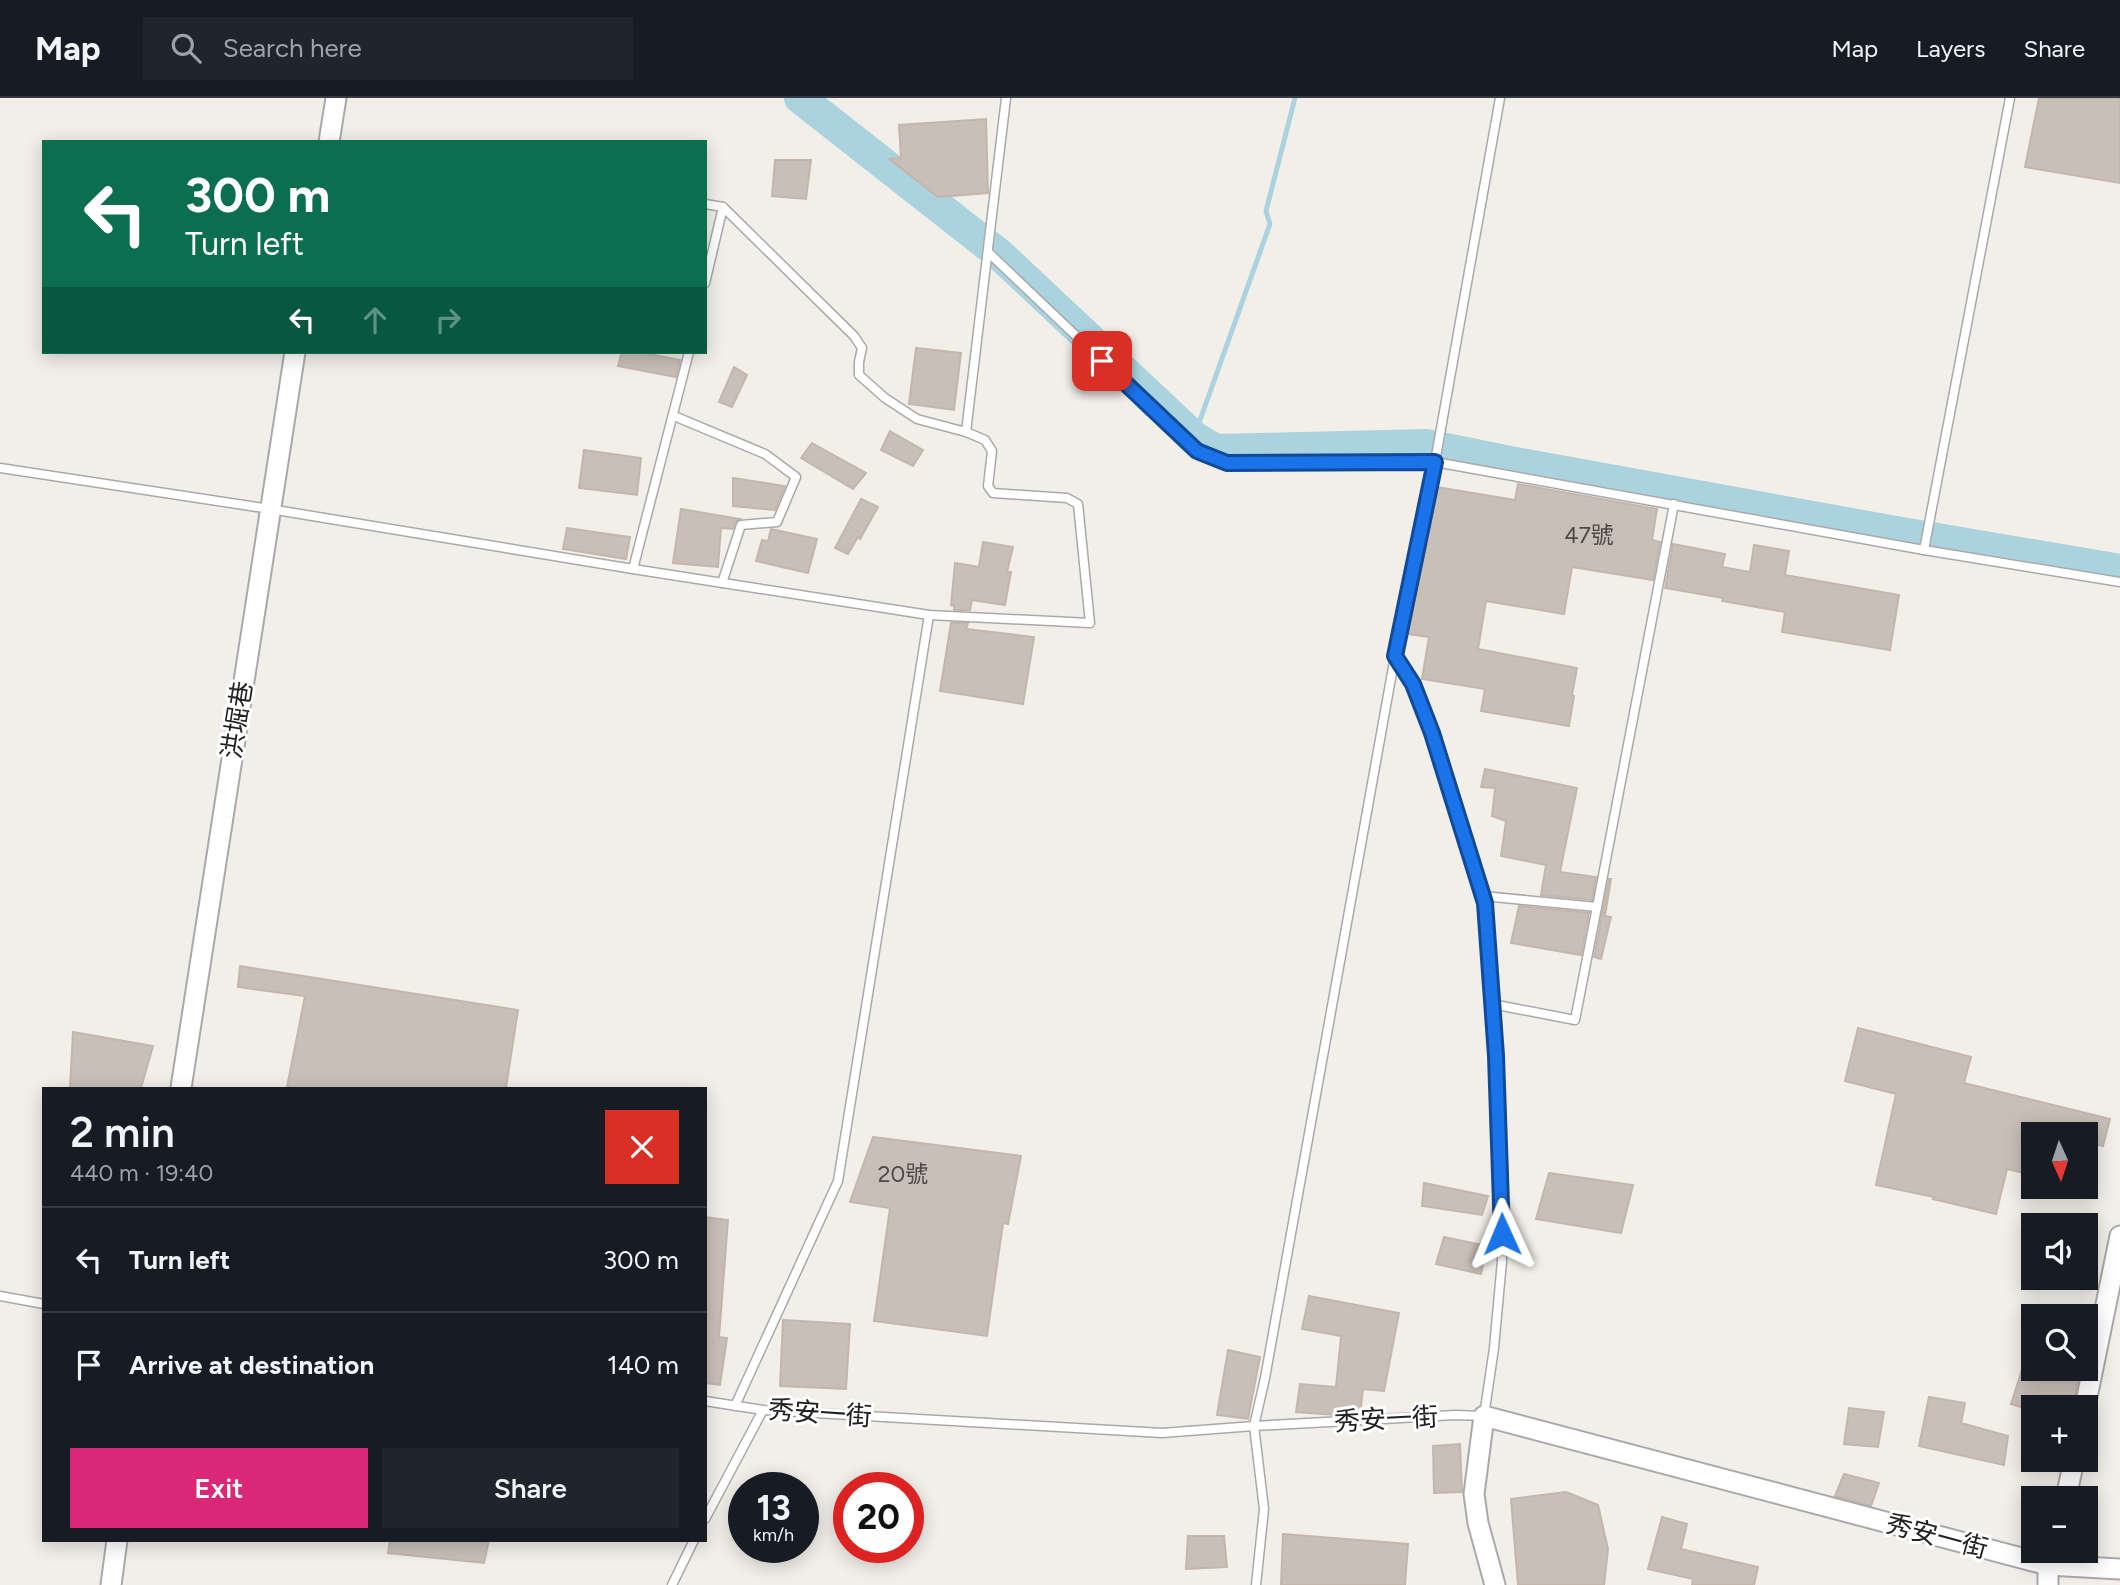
<!DOCTYPE html>
<html lang="en">
<head>
<meta charset="utf-8">
<style>
  :root { --surface:#171b24; --page:#20242c; --text:#f1f3f6; --muted:#9ea1a6; --line:#363941; --accent:#db2777 }
  body { margin:0; font-family:Figtree,"Noto Sans TC",sans-serif; background:var(--page); color:var(--text); height:100vh; display:flex; flex-direction:column; font-size:26px; white-space:nowrap }
  * { box-sizing:border-box; margin:0 }
  p { font-size:23px; color:var(--muted) }
  .icon { flex:none; width:38px; height:38px; fill:none; stroke:currentColor; stroke-width:2; stroke-linecap:round; stroke-linejoin:round }
  .map { position:relative; flex:1; overflow:hidden }
  .panel { position:absolute; left:42px; top:989px; width:665px; height:455px; display:flex; flex-direction:column; background:var(--surface); border-radius:0px; box-shadow:0 4px 18px #0003 }
  .panel>* { flex:none }
  .hud { position:absolute; left:42px; top:42px; width:665px; height:214px; border-radius:0px; box-shadow:0 4px 18px #0003; background:#0b6e4f; color:#fff; overflow:hidden }
  .needle { width:46px; rotate:177deg }
  .tools { position:absolute; left:2021px; top:1024px; display:grid; gap:14px }
  .tools a { display:grid; place-items:center; width:77px; height:77px; border-radius:0px; background:var(--surface); box-shadow:0 4px 18px #0003; font-size:35px }
  .speed { position:absolute; left:728px; top:1374px; display:flex; gap:14px; font-size:35px; font-weight:700; text-align:center }
  .speed>* { display:grid; place-content:center; width:91px; height:91px; border-radius:50%; background:var(--surface); box-shadow:0 4px 18px #0003; line-height:1 }
  .speed small { font-size:18px; font-weight:400 }
  .speed .limit { border:10px solid #d22; background:#fff; color:#111 }
  .pin { position:absolute; display:grid; place-items:center; width:60px; height:60px; color:#fff; margin:-30px; border-radius:14px; box-shadow:0 4px 10px #0006 }
  .me { position:absolute; width:77px; margin:-38px; rotate:359deg; stroke-linejoin:round; filter:drop-shadow(0 0 5px #0008) }
  .turn { display:flex; align-items:center; gap:24px; height:147px; padding:0 28px; font-size:32px }
  .turn .icon { width:91px; height:91px; stroke-width:2.5 }
  .turn b { display:block; font-size:49px; line-height:60px }
  .lanes { display:flex; align-items:center; height:66px; padding:0 28px; background:#0003; justify-content:center; gap:35px; direction:ltr }
  .lanes .off { opacity:.35 }
  .round { display:grid; place-items:center; flex:none; width:74px; height:74px; border-radius:0px; background:var(--page) }
  .overview { display:flex; align-items:center; justify-content:space-between; height:119px; padding:0 28px }
  h1 { font-size:42px; font-weight:600; line-height:52px }
  .primary-button { display:flex; gap:14px; margin-top:auto; padding:14px 28px }
  .primary-button a { flex:1; height:80px; border-radius:0px; background:var(--accent); color:#fff; font-size:28px; font-weight:600; line-height:80px; text-align:center }
  .primary-button a+a { background:var(--page); color:var(--text) }
  ul { padding:0; list-style:none }
  li { display:flex; align-items:center; gap:21px; height:105px; padding:0 28px; border-top:2px solid var(--line) }
  li div { flex:1 }
  li b { display:block; font-size:26px }
  li em { font-style:normal }
  header { display:flex; align-items:center; gap:42px; box-sizing:border-box; height:98px; padding:0 35px; background:var(--surface); border-bottom:2px solid var(--line) }
  header strong { font-size:33px }
  nav { display:flex; gap:38px; margin-inline-start:auto; font-size:24px }
  .search { width:490px; height:63px; background:var(--page); display:flex; align-items:center; gap:18px; box-sizing:border-box; padding:0 24px; border-radius:0px; color:var(--muted); font-size:26px }
  .map>svg:first-child { display:block }
</style>
</head>
<body>
<header>
<strong>Map</strong>
<div class="search"><svg class="icon" aria-label="search" viewBox="0 0 24 24"><circle cx="10" cy="10" r="6"/><path d="M15 15l6 6"/></svg>Search here</div>
<nav><a>Map</a><a>Layers</a><a>Share</a></nav>
</header>
<div class="map">
<svg width="2120" height="1487" viewBox="0 0 2120 1487">
  <rect width="100%" height="100%" fill="#f2efe9"/>
  <g fill="none" stroke-linecap="round" stroke-linejoin="round">
    <polyline stroke="#aad3df" stroke-width="5" points="1194,339 1270,126 1266,113 1295,0"/>
    <polyline stroke="#aad3df" stroke-width="32" points="800,0 999,156 1194,339 1216,352 1426,347 1510,364 1890,433 2120,472"/>
  </g>
  <g fill="#c7bfb8" stroke="#c4b6ab" stroke-width="2">
    <polygon points="2039,0 2120,0 2120,85 2025,69"/>
    <polygon points="986,21 988,95 938,99 889,61 901,60 899,27"/>
    <polygon points="775,62 811,62 806,101 772,98"/>
    <polygon points="916,250 961,255 954,312 909,306"/>
    <polygon points="622,254 640,254 680,262 676,279 618,268"/>
    <polygon points="734,269 747,277 732,309 719,304"/>
    <polygon points="890,333 923,352 913,368 881,352"/>
    <polygon points="812,345 866,375 853,391 801,360"/>
    <polygon points="584,352 641,360 637,397 579,390"/>
    <polygon points="733,380 785,388 775,412 733,408"/>
    <polygon points="1518,386 1657,411 1652,442 1660,444 1653,482 1572,469 1564,516 1486,503 1478,551 1577,570 1572,597 1574,598 1569,628 1481,613 1485,591 1422,581 1429,539 1407,536 1436,389 1515,402"/>
    <polygon points="861,401 878,409 860,441 858,439 848,456 835,450"/>
    <polygon points="681,411 740,421 735,424 733,431 721,430 718,469 673,465"/>
    <polygon points="567,430 630,439 626,461 563,451"/>
    <polygon points="771,431 817,441 808,475 756,463 762,442 768,443"/>
    <polygon points="983,444 1013,449 1007,474 1011,474 1005,507 972,502 970,512 954,512 954,508 951,507 955,465 979,469"/>
    <polygon points="1673,446 1725,456 1722,469 1750,474 1754,447 1789,453 1785,477 1899,497 1890,552 1782,534 1785,514 1722,503 1723,500 1665,490"/>
    <polygon points="951,525 968,525 966,531 1034,539 1023,606 940,593"/>
    <polygon points="1485,671 1577,690 1560,774 1596,779 1592,802 1541,797 1546,767 1501,758 1506,723 1492,718 1495,690 1481,689"/>
    <polygon points="1609,781 1611,781 1605,818 1611,819 1601,861 1594,859"/>
    <polygon points="1519,808 1589,815 1581,857 1511,845"/>
    <polygon points="240,868 518,912 506,990 300,990 287,989 305,898 238,889"/>
    <polygon points="1858,930 1971,959 1964,985 2110,1021 2103,1048 2086,1044 2086,1036 2053,1036 2034,1031 2034,1053 2029,1076 2007,1071 1996,1116 1933,1101 1934,1099 1876,1087 1896,996 1845,983"/>
    <polygon points="73,934 153,948 141,990 70,990"/>
    <polygon points="873,1039 1021,1058 1008,1126 1003,1125 987,1238 874,1223 890,1110 850,1104"/>
    <polygon points="1549,1075 1633,1087 1621,1135 1536,1121"/>
    <polygon points="1424,1085 1488,1098 1482,1117 1422,1108"/>
    <polygon points="705,1119 728,1122 719,1239 727,1240 720,1287 705,1285"/>
    <polygon points="1444,1139 1487,1148 1481,1176 1436,1166"/>
    <polygon points="1309,1198 1399,1215 1384,1293 1363,1291 1360,1316 1337,1317 1296,1314 1300,1286 1336,1289 1341,1238 1302,1231"/>
    <polygon points="783,1222 850,1226 846,1291 780,1288"/>
    <polygon points="1228,1252 1260,1259 1248,1321 1217,1317"/>
    <polygon points="2023,1269 2078,1280 2073,1309 2034,1309 2034,1313 2011,1306"/>
    <polygon points="1929,1299 1965,1305 1961,1325 2008,1338 2004,1367 1919,1348"/>
    <polygon points="1849,1310 1884,1314 1878,1349 1844,1346"/>
    <polygon points="1460,1346 1462,1394 1434,1395 1433,1348"/>
    <polygon points="1844,1376 1879,1385 1871,1408 1835,1398"/>
    <polygon points="1566,1394 1598,1407 1608,1451 1604,1487 1518,1487 1511,1401"/>
    <polygon points="1662,1419 1687,1426 1681,1451 1758,1469 1754,1487 1692,1487 1693,1481 1648,1471"/>
    <polygon points="1283,1436 1408,1446 1405,1487 1281,1487"/>
    <polygon points="1188,1438 1224,1438 1227,1469 1186,1471"/>
    <polygon points="390,1442 489,1442 484,1465 388,1455"/>
  </g>
  <g fill="none" stroke-linecap="round" stroke-linejoin="round">
    <defs>
      <g id="service">
        <polyline points="705,106 723,109 854,238 862,250 859,264 859,277 885,300 917,321 966,334"/>
        <polyline points="989,155 1197,353 1227,365 1435,364 1924,452 2120,484"/>
        <polyline points="705,185 723,109"/>
        <polyline points="674,318 765,356 796,379 777,424 741,427 722,485"/>
        <polyline points="0,370 270,411 633,471 929,517 1090,525 1078,406 1067,400 993,395 988,388 992,353 985,342 966,334 1006,0"/>
        <polyline points="1924,452 2010,0"/>
        <polyline points="633,471 689,254"/>
        <polyline points="1483,798 1597,809 1674,406"/>
        <polyline points="1492,906 1575,922 1597,809"/>
        <polyline points="0,1198 44,1206"/>
        <polyline points="705,1303 763,1312 1162,1335 1254,1328 1455,1317 1484,1318 1494,1250 1502,1163 1496,958 1485,805 1432,634 1413,586 1395,558"/>
        <polyline points="735,1308 838,1083 929,517"/>
        <polyline points="705,1421 763,1312"/>
        <polyline points="672,1487 694,1442"/>
        <polyline points="1256,1487 1264,1411 1254,1328 1265,1280 1395,558 1435,364 1500,0"/>
      </g>
      <g id="tertiary">
        <polyline points="329,44 336,0"/>
        <polyline points="181,990 295,254"/>
        <polyline points="2085,1309 2120,1138"/>
        <polyline points="2066,1400 2074,1362"/>
        <polyline points="111,1487 117,1442"/>
        <polyline points="1495,1487 1478,1425 1474,1396 1484,1318 2048,1467 2120,1471"/>
        <polyline points="2048,1487 2048,1467 2052,1452"/>
      </g>
    </defs>
    <use href="#service" stroke="#a9a9a9" stroke-width="11"/>
    <use href="#tertiary" stroke="#a9a9a9" stroke-width="23"/>
    <use href="#service" stroke="#fff" stroke-width="8"/>
    <use href="#tertiary" stroke="#fff" stroke-width="19"/>
  </g>
  <g fill="none" stroke-linecap="round" stroke-linejoin="round">
    <defs>
      <polyline id="route" points="1102,263 1197,353 1227,365 1435,364 1395,558 1413,586 1432,635 1485,805 1496,958 1502,1136"/>
    </defs>
    <use href="#route" stroke="#114b97" stroke-width="18"/>
    <use href="#route" stroke="#1a73e8" stroke-width="12"/>
  </g>
  <g text-anchor="middle" stroke-width="6" stroke-linejoin="round" paint-order="stroke">
    <g font-size="23" fill="#4b4948">
      <text x="1589" y="445">47號</text>
      <text x="903" y="1084">20號</text>
    </g>
    <g font-size="26" fill="#222" stroke="#fff">
      <text transform="translate(237 622) rotate(-81)" y="9">洪堀巷</text>
      <text transform="translate(820 1315) rotate(4)" y="9">秀安一街</text>
      <text transform="translate(1386 1321) rotate(-3)" y="9">秀安一街</text>
      <text transform="translate(1937 1438) rotate(15)" y="9">秀安一街</text>
    </g>
  </g>
</svg>
<div class="tools">
<a><svg class="needle" viewBox="-14 -14 28 28"><path d="M0-13l5 13h-10z" fill="#e53935"/><path d="M0 13l5-13h-10z" fill="#9ea1a6"/></svg></a>
<a><svg class="icon" aria-label="sound" viewBox="0 0 24 24"><path d="M4 9h4l5-4v14l-5-4H4zM17 9q2 3 0 6"/></svg></a>
<a><svg class="icon" aria-label="search" viewBox="0 0 24 24"><circle cx="10" cy="10" r="6"/><path d="M15 15l6 6"/></svg></a>
<a>+</a>
<a>−</a>
</div>
<div class="speed"><div>13<small>km/h</small></div><div class="limit">20</div></div>
<div class="pin" style="left:1102px;top:263px;background:#d93025"><svg class="icon" aria-label="arrive" viewBox="0 0 24 24"><path d="M6 21V4h12l-3 4 3 4H6"/></svg></div>
<svg class="me" style="left:1502px;top:1136px" viewBox="-20 -20 40 40"><path d="M0-17L14 15 0 8-14 15z" fill="#1a73e8" stroke="#fff" stroke-width="4"/></svg>
<div class="hud">
<div class="turn"><svg class="icon" aria-label="left" viewBox="0 0 24 24"><path d="M17 20v-9H6M10 6l-5 5 5 5"/></svg><div><b>300 m</b>Turn left</div></div>
<div class="lanes"><svg class="icon" aria-label="left" viewBox="0 0 24 24"><path d="M17 20v-9H6M10 6l-5 5 5 5"/></svg><svg class="icon off" aria-label="ahead" viewBox="0 0 24 24"><path d="M12 20V5M6 11l6-6 6 6"/></svg><svg class="icon off" aria-label="right" viewBox="0 0 24 24"><path d="M7 20v-9h11M14 6l5 5-5 5"/></svg></div>
</div>
<section class="panel">
<div class="overview"><div><h1>2 min</h1><p>440 m · 19:40</p></div><a class="round" style="background:#d93025;color:#fff"><svg class="icon" aria-label="close" viewBox="0 0 24 24"><path d="M6 6l12 12M18 6L6 18"/></svg></a></div>
<ul>
<li><svg class="icon" aria-label="left" viewBox="0 0 24 24"><path d="M17 20v-9H6M10 6l-5 5 5 5"/></svg><div><b>Turn left</b></div><em>300 m</em></li>
<li><svg class="icon" aria-label="arrive" viewBox="0 0 24 24"><path d="M6 21V4h12l-3 4 3 4H6"/></svg><div><b>Arrive at destination</b></div><em>140 m</em></li>
</ul>
<div class="primary-button"><a>Exit</a><a>Share</a></div>
</section>
</div>
</body>
</html>
